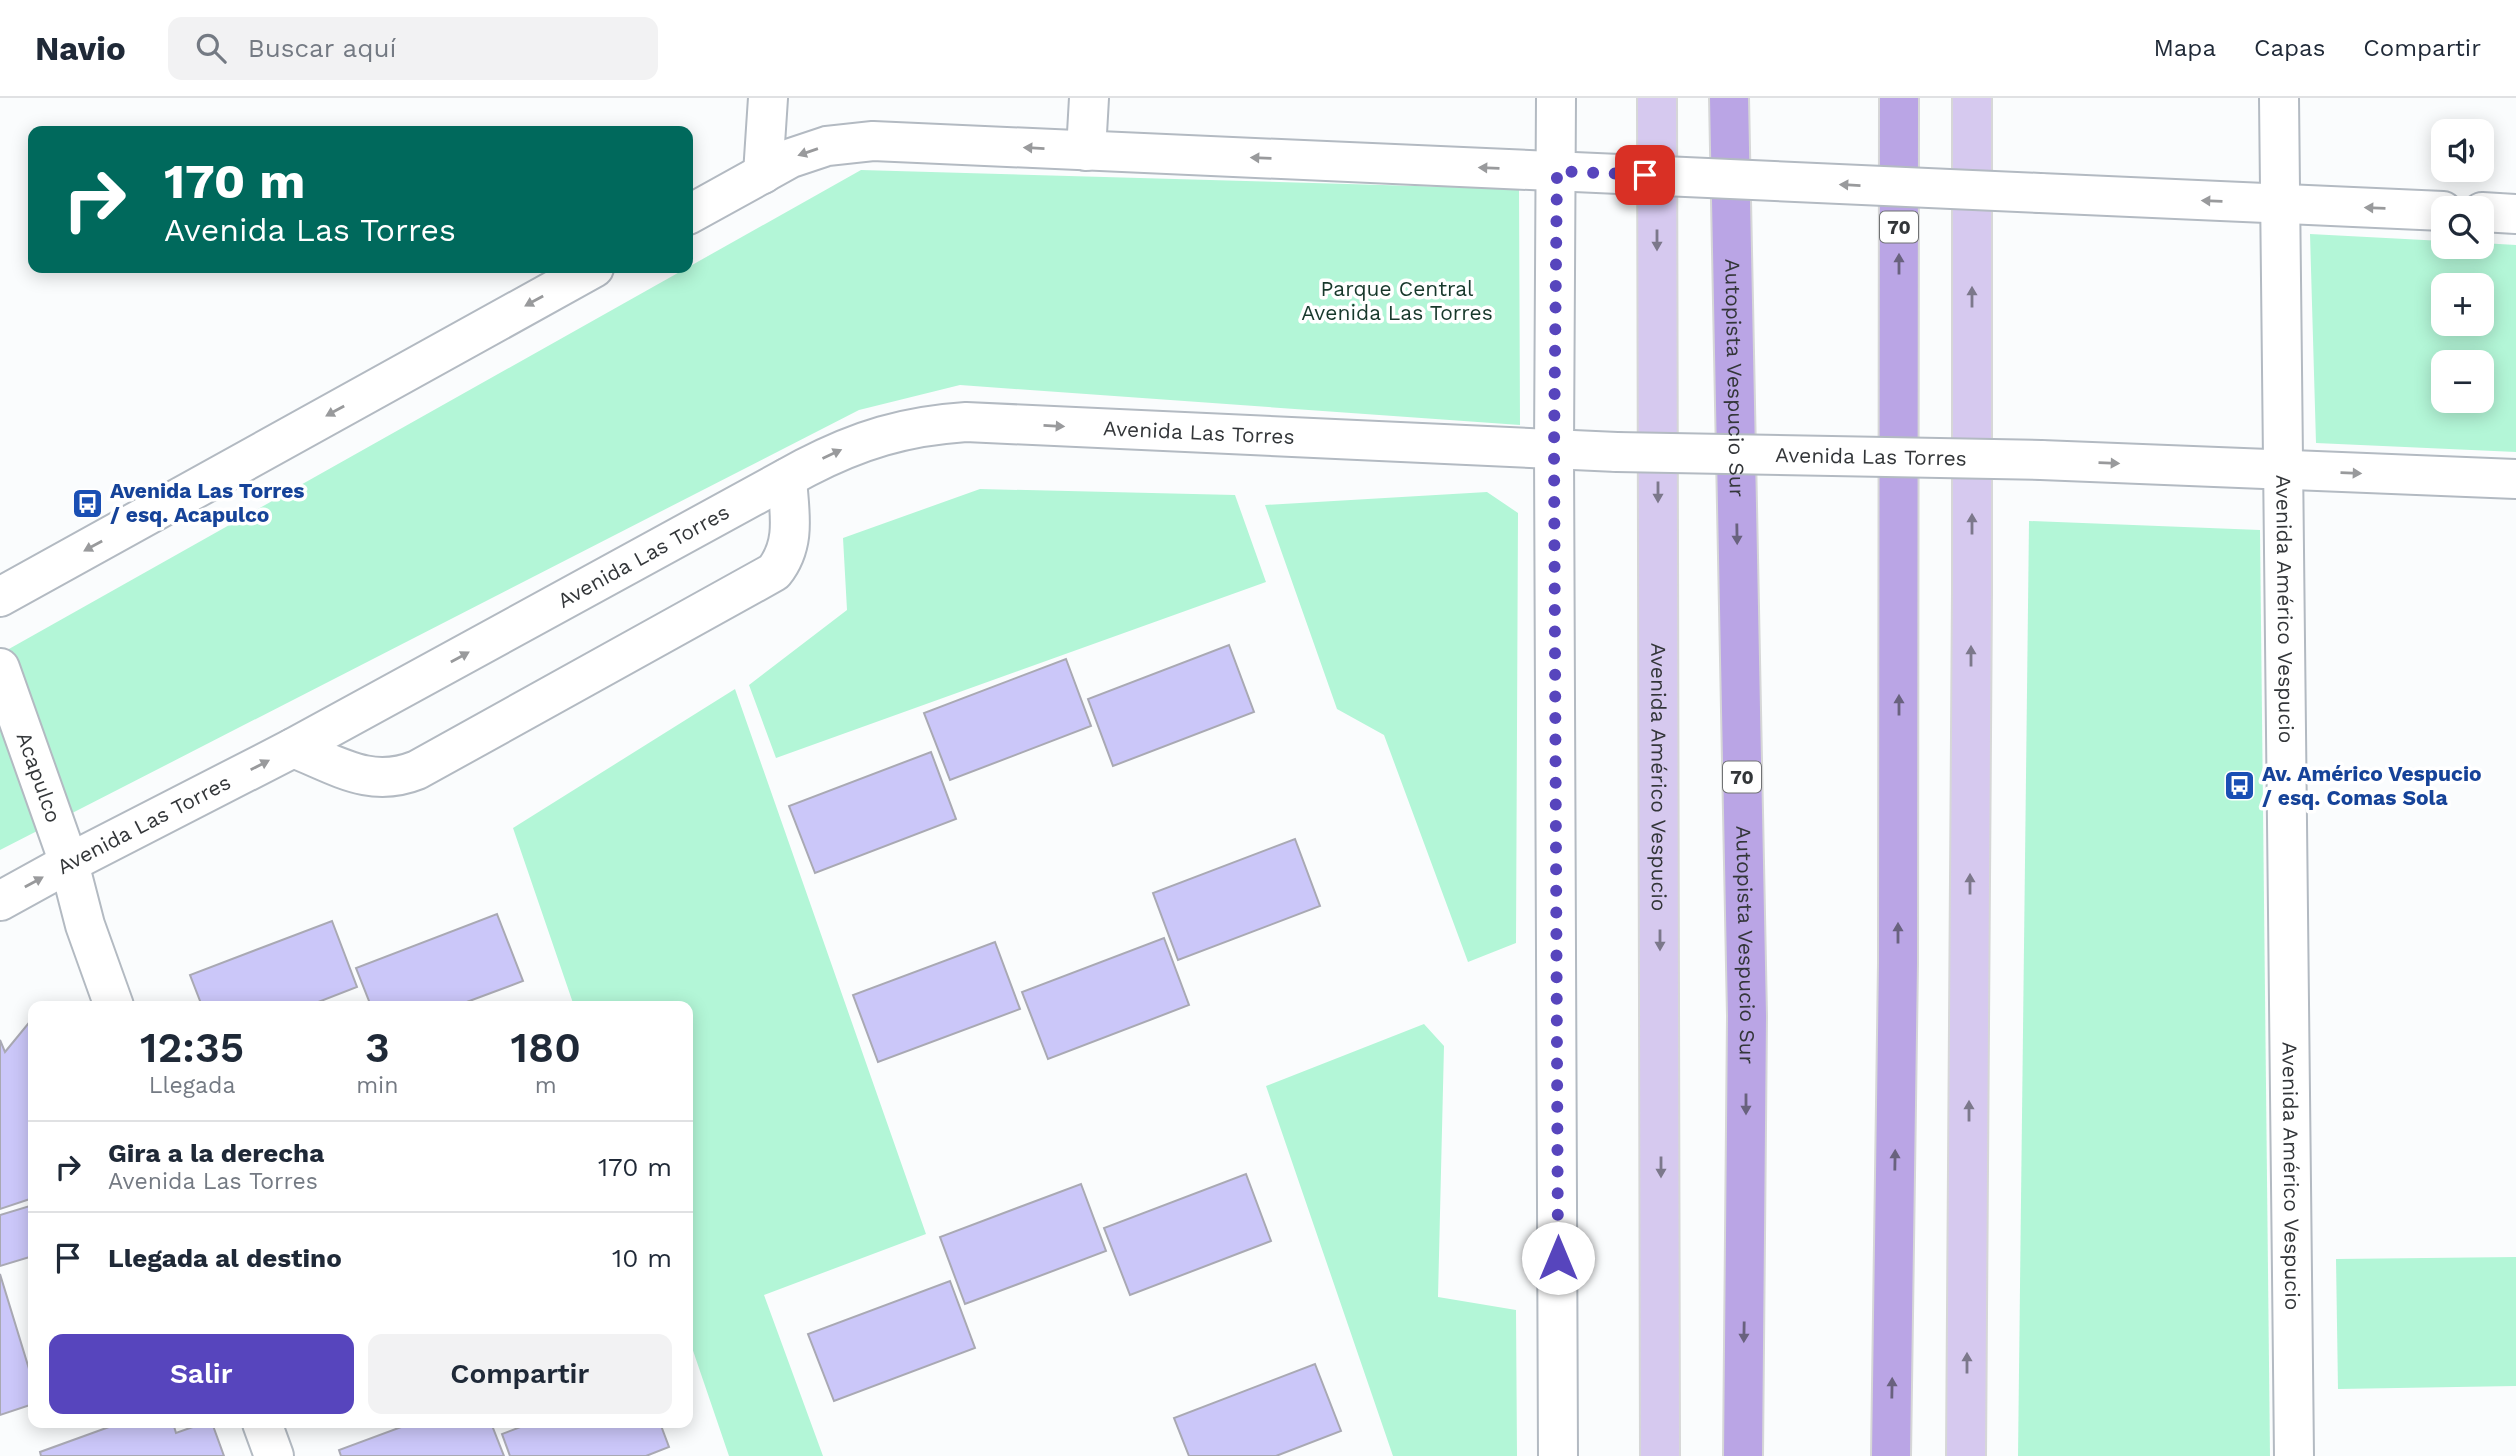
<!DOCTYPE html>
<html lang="es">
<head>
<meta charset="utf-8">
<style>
  :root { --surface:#fff; --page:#f2f2f3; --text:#1f2937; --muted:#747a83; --line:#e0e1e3; --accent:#5745bd }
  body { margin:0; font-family:"Work Sans",sans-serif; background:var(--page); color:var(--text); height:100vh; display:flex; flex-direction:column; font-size:26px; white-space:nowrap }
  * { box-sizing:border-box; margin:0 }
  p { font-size:23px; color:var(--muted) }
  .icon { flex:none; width:38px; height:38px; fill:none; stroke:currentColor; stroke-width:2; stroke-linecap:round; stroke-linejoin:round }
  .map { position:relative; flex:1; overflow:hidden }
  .side { position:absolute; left:28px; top:903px; width:665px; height:427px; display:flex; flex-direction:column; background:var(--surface); border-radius:14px; box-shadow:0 4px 18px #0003 }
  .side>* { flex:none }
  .top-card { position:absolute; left:28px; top:28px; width:665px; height:147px; border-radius:14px; box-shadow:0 4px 18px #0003; background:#00695c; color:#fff; overflow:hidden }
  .tools { position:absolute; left:2431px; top:21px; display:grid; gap:14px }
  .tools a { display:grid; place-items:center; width:63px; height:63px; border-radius:14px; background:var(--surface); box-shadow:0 4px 18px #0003; font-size:35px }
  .pin { position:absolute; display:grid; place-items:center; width:60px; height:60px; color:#fff; margin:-30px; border-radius:14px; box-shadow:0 4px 10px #0006 }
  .me { position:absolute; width:77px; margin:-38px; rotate:0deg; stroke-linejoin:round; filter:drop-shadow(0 0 5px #0008) }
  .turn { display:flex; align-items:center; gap:24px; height:147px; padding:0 21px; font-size:32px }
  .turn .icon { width:91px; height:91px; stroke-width:2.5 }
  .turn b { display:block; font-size:49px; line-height:60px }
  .eta { display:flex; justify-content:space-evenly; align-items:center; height:119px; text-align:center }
  .eta b { font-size:42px; font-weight:600; line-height:49px }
  .primary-button { display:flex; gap:14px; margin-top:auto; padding:14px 21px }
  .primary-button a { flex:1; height:80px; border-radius:14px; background:var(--accent); color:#fff; font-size:28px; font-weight:600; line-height:80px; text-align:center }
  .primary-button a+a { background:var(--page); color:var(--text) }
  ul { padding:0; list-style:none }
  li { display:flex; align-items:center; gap:21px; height:91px; padding:0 21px; border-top:2px solid var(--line) }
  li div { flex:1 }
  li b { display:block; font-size:26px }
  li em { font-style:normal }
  header { display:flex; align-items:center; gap:42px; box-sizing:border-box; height:98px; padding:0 35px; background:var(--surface); border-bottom:2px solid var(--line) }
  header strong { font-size:33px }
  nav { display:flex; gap:38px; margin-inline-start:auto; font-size:24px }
  .search { width:490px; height:63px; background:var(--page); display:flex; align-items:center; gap:18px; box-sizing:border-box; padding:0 24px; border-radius:14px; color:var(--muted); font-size:26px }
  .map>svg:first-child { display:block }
</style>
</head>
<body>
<header>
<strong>Navio</strong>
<div class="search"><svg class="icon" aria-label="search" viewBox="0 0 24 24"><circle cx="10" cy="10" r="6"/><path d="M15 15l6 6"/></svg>Buscar aquí</div>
<nav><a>Mapa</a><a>Capas</a><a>Compartir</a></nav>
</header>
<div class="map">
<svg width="2516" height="1358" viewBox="0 0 2516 1358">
  <rect width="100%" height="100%" fill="#fafcfd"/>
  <g fill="#b3f6d7" fill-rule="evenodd">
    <polygon points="861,72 1519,91 1520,327 960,287 859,312 0,752 0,556"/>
    <path d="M2310,136L2443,143V149H2482V145L2516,147V354L2316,345ZM2482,187V226H2443V187ZM2482,264V303H2443V264Z"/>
    <polygon points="980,391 1235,397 1266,484 776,660 749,587 847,512 843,440"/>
    <polygon points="1487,394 1518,415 1516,845 1468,864 1384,637 1337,611 1265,407"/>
    <polygon points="2029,423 2260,432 2270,1358 2018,1358"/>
    <polygon points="735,591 926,1136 764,1197 823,1358 729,1358 688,1238 688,908 574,908 513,730"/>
    <polygon points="1424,926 1444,948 1438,1199 1516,1212 1517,1358 1393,1358 1266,988"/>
    <polygon points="2516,1159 2516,1288 2338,1291 2336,1161"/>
  </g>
  <g fill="#cbc7f9" stroke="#a9a9b3" stroke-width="2">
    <polygon points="1229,547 1254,614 1113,668 1088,601"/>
    <polygon points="1066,561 1091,628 950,682 924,615"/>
    <polygon points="931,654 956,721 815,775 789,708"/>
    <polygon points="1295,741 1320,808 1178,862 1153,795"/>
    <polygon points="497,816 523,883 456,908 371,908 356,870"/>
    <polygon points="332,823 357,889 308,908 202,908 190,877"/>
    <polygon points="1164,840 1189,907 1048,961 1022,894"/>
    <polygon points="995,844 1020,911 878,964 853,897"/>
    <polygon points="32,921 33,1100 0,1111 0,942 5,954"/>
    <polygon points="1246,1076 1271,1143 1130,1197 1104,1130"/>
    <polygon points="1081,1086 1106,1153 965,1206 940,1139"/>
    <polygon points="33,1107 33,1158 0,1168 0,1117"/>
    <polygon points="0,1176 33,1284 33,1306 0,1317"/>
    <polygon points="950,1183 975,1250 834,1303 808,1236"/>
    <polygon points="1315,1266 1341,1333 1276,1358 1189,1358 1174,1320"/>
    <polygon points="120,1325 173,1325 176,1335 204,1325 212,1325 224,1358 41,1358 40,1354"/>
    <polygon points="412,1325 491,1325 504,1358 341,1358 339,1352"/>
    <polygon points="531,1325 660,1325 669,1349 646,1358 510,1358 502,1336"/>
  </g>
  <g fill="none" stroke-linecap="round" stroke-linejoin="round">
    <defs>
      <g id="minor">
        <polyline points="1556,0 1554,351 1558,1358"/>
        <path id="s1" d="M2279,0L2294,1358"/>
        <polyline points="1086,53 1089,0"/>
        <polyline points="763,76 768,0"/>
        <polyline points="2040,95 2443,113"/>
        <polyline points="2482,114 2516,116"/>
        <polyline points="688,117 791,60 827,48 873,43 1619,76"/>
        <polyline points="2041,362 2516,381"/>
        <polyline points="0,499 594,170"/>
        <path id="s2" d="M0,570L69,765L85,827L114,908"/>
        <path d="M293,650C337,667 370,691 417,672L774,474C797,445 789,414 787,380"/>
        <path id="s3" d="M0,803L69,765L293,650L805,370C859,342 905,328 966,324L1617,354"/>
        <polyline points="262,1325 274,1358"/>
      </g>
      <g id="major">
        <path id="s4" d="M1657,0L1660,1358"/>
        <polyline points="1966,1358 1972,494 1972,0"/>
      </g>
      <g id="highway">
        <path id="s5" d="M1729,0L1747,918L1743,1358"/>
        <polyline points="1891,1358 1898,865 1899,0"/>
      </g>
    </defs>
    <use href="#minor" stroke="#b3bac2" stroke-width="42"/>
    <use href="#major" stroke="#d6d7d7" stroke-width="42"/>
    <use href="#highway" stroke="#d6d7d7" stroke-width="42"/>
    <use href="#minor" stroke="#fff" stroke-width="38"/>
    <use href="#major" stroke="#d6c9ef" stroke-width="38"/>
    <use href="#highway" stroke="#baa5e5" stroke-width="38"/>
    <defs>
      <g id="minor-bridge">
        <polyline points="1619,76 2040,95"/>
        <path id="s6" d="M1617,354L2041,362"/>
      </g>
    </defs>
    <use href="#minor-bridge" stroke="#b3bac2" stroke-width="42" stroke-linecap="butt"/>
    <use href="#minor-bridge" stroke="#fff" stroke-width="38"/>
  </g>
  <defs><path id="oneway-solid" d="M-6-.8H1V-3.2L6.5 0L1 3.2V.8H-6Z" transform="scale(1.75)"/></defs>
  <g fill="#999a9c">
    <use href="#oneway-solid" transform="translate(1034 50) rotate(-177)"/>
    <use href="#oneway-solid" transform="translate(808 54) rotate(161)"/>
    <use href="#oneway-solid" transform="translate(1261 60) rotate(-178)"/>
    <use href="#oneway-solid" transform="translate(1489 70) rotate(-178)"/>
    <use href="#oneway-solid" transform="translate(1850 87) rotate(-177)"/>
    <use href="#oneway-solid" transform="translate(2212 103) rotate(-178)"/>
    <use href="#oneway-solid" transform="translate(2375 110) rotate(-178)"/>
    <use href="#oneway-solid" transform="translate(534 203) rotate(151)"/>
    <use href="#oneway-solid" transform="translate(335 313) rotate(151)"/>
    <use href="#oneway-solid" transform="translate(1054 328) rotate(3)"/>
    <use href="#oneway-solid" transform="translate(832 356) rotate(-25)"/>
    <use href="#oneway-solid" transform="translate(2109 365) rotate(2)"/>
    <use href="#oneway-solid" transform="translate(2351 375) rotate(2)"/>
    <use href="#oneway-solid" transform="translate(93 448) rotate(151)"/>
    <use href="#oneway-solid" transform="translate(460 559) rotate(-29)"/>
    <use href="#oneway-solid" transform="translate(260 667) rotate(-27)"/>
    <use href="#oneway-solid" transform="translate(34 784) rotate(-29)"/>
  </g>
  <g fill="#7c788b">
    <use href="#oneway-solid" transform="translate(1657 142) rotate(90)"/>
    <use href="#oneway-solid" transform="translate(1972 199) rotate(-90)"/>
    <use href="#oneway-solid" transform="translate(1658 394) rotate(90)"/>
    <use href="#oneway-solid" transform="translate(1972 426) rotate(-90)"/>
    <use href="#oneway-solid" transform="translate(1971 558) rotate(-90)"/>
    <use href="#oneway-solid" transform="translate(1970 786) rotate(-90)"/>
    <use href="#oneway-solid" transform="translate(1660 842) rotate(90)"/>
    <use href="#oneway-solid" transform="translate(1969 1013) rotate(-90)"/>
    <use href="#oneway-solid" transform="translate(1661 1069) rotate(90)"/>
    <use href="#oneway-solid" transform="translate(1967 1265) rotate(-90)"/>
  </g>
  <g fill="#69627e">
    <use href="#oneway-solid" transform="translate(1899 166) rotate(-90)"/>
    <use href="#oneway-solid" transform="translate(1737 436) rotate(89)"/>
    <use href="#oneway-solid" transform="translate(1899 607) rotate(-90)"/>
    <use href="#oneway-solid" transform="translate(1898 835) rotate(-90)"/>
    <use href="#oneway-solid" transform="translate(1746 1006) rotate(90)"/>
    <use href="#oneway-solid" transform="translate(1895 1062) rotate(-89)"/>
    <use href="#oneway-solid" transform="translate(1744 1234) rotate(91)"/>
    <use href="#oneway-solid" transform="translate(1892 1290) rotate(-89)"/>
  </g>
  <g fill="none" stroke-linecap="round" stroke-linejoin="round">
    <polyline stroke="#5745bd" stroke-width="12" stroke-dasharray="0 21.6" points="1558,1160 1554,351 1557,73 1645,77"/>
  </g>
  <defs>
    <symbol id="bus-square" viewBox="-11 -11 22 22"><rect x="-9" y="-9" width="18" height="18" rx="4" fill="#1a4fb4" stroke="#fff"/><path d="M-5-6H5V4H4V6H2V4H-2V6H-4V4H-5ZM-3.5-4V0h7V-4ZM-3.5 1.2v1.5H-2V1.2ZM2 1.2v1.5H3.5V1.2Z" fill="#fff"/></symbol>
  </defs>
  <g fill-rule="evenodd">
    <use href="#bus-square" x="70" y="388" width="35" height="35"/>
    <use href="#bus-square" x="2222" y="670" width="35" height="35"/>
  </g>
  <g text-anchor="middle" stroke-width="7" stroke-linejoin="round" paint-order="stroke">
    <g fill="#fff" stroke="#707274" stroke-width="2">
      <rect x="1880" y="113.5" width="38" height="31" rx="5"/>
      <rect x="1723" y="663.5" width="38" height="31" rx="5"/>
    </g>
    <g font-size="19" font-weight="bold" fill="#333639">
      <text x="1899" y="136">70</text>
      <text x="1742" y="686">70</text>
    </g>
    <g font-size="21" fill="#17382b" stroke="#fff">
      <text x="1397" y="198">Parque Central<tspan x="1397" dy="24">Avenida Las Torres</tspan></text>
    </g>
    <g font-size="21" fill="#333639" stroke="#fff">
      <text dy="7" stroke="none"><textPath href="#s5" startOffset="280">Autopista Vespucio Sur</textPath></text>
      <text dy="7" stroke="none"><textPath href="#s3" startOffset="1316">Avenida Las Torres</textPath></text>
      <text dy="7" stroke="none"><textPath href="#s6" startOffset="254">Avenida Las Torres</textPath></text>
      <text dy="7" stroke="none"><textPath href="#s3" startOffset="730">Avenida Las Torres</textPath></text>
      <text dy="7" stroke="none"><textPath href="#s1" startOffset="511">Avenida Américo Vespucio</textPath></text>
      <text dy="7" stroke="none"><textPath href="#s2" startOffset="116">Acapulco</textPath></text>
      <text dy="7" stroke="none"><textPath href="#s4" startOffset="679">Avenida Américo Vespucio</textPath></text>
      <text dy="7" stroke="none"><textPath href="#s3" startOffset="163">Avenida Las Torres</textPath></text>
      <text dy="7" stroke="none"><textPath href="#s5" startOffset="847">Autopista Vespucio Sur</textPath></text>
      <text dy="7" stroke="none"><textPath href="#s1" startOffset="1078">Avenida Américo Vespucio</textPath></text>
    </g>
    <g font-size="21" font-weight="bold" fill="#164399" stroke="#fff" text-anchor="start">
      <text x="110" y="400">Avenida Las Torres<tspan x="110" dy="24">/ esq. Acapulco</tspan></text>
      <text x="2262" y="683">Av. Américo Vespucio<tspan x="2262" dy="24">/ esq. Comas Sola</tspan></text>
    </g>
  </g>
</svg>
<div class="tools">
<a><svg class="icon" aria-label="sound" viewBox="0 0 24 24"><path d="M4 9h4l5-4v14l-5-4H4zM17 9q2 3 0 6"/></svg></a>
<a><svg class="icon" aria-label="search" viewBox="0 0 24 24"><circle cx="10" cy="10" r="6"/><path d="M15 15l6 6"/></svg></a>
<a>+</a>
<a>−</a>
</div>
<div class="pin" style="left:1645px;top:77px;background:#d93025"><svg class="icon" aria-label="arrive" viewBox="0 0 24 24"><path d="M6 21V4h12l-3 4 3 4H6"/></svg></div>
<svg class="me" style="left:1558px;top:1160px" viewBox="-20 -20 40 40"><circle r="19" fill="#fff"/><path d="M0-13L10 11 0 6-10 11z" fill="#5745bd"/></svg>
<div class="top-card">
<div class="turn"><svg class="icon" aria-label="right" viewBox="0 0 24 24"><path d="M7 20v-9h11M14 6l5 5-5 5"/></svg><div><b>170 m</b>Avenida Las Torres</div></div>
</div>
<section class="side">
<div class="eta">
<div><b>12:35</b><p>Llegada</p></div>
<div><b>3</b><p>min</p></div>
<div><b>180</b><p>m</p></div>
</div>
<ul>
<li><svg class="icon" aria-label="right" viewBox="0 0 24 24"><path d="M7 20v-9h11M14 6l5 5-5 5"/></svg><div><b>Gira a la derecha</b><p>Avenida Las Torres</p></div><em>170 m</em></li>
<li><svg class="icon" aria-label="arrive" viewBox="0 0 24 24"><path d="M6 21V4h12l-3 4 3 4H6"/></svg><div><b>Llegada al destino</b></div><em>10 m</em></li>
</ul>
<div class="primary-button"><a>Salir</a><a>Compartir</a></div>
</section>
</div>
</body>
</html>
